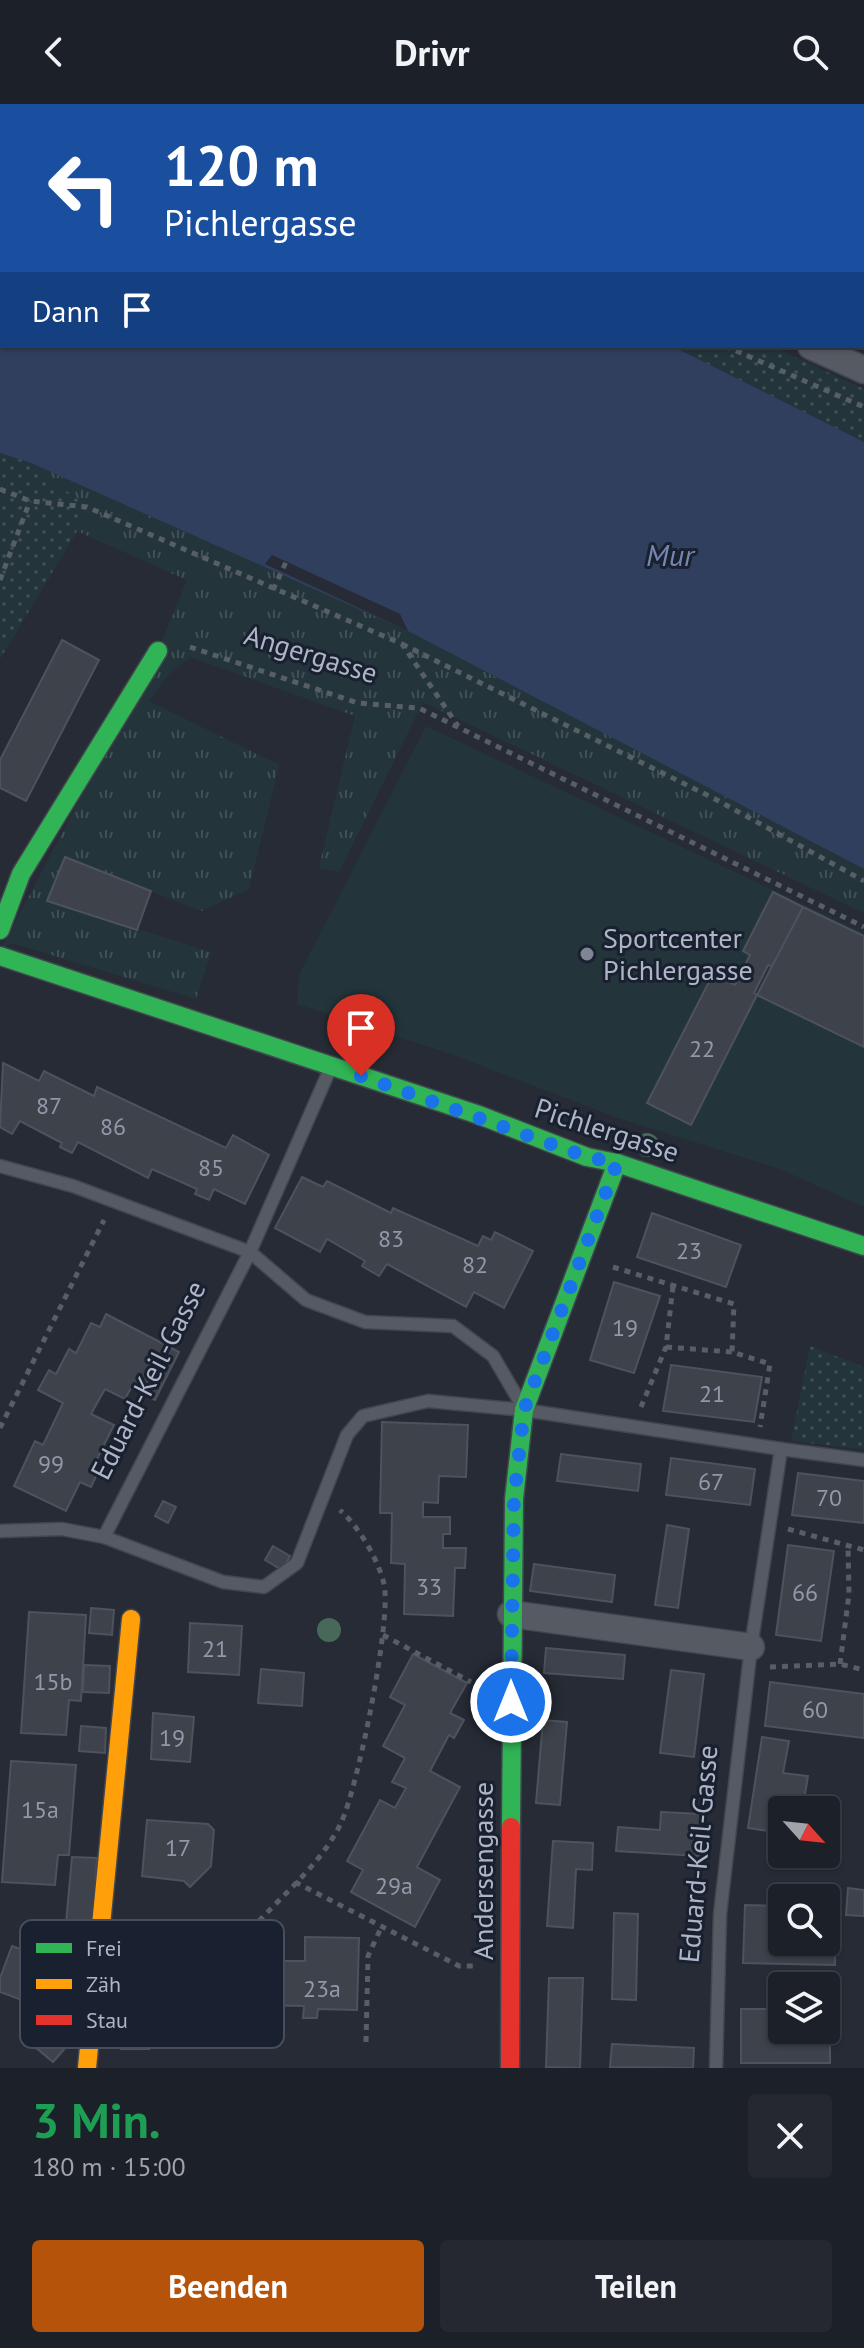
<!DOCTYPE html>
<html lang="de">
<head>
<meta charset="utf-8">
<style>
  :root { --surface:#1c2028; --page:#252830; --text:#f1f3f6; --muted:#a0a3a8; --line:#3a3e45; --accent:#b45309 }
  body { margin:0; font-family:"PT Sans",sans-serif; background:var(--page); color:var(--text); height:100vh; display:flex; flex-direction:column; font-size:30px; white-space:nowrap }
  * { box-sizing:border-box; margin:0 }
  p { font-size:26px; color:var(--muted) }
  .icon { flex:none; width:44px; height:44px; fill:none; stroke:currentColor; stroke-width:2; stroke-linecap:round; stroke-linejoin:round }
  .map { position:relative; height:1964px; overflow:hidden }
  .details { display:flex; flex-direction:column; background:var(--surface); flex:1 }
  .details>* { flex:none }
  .guide { position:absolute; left:0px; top:0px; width:864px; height:244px; box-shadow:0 2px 6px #0004,0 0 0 2px var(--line); background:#1a4fa0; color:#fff; overflow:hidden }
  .needle { width:52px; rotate:117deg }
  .buttons { position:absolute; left:768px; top:1692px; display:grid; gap:16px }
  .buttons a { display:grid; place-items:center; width:72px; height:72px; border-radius:8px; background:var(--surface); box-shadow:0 2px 6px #0004,0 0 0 2px var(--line); font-size:40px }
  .pin { position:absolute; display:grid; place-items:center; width:68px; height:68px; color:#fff; margin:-82px -34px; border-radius:50% 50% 50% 0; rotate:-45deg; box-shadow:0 0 8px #0007 }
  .pin .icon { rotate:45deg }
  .me { position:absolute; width:88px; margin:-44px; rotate:0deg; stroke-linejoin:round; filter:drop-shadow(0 0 6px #0008) }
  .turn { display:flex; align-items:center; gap:28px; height:168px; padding:0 32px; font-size:36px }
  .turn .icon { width:104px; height:104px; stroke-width:2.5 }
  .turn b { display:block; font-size:56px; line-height:68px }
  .then { display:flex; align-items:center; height:76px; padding:0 32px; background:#0003; gap:16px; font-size:30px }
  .round { display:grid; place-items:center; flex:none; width:84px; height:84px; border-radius:8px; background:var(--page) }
  .summary { display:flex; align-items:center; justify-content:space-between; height:136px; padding:0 32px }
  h1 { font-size:48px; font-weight:700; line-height:60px; color:#1e9e55 }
  .action { display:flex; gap:16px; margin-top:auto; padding:16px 32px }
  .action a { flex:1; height:92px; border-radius:8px; background:var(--accent); color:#fff; font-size:32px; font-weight:700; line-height:92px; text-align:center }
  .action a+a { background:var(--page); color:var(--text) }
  header { display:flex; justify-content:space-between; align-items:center; height:104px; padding:0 32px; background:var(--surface); font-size:36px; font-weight:700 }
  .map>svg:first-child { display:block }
</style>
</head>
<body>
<header><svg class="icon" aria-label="back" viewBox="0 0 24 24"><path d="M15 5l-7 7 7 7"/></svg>Drivr<svg class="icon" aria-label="search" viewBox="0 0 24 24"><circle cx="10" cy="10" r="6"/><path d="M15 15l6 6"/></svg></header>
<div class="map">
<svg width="864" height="1964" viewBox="0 0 864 1964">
  <defs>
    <pattern id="grass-tufts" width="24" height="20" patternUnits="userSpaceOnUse" patternTransform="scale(2)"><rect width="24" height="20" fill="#23353b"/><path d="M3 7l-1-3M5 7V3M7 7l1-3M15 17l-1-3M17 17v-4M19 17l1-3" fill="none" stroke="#405056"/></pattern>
    <pattern id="park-dots" width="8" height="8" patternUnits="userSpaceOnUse" patternTransform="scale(2)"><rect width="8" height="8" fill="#23353b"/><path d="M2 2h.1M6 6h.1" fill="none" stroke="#405056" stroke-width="1.8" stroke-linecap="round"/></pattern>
  </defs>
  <rect width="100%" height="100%" fill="#262b35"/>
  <g fill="url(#grass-tufts)">
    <polygon points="404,0 864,0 864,224 862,2"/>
    <polygon points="0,349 31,359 408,527 864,765 864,809 423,598 339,768 319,764 355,612 190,553 168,571 149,597 279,661 249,785 202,807 65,754 48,797 211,848 196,895 12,839 0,847 158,547 187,476 77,427 0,555"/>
  </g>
  <g fill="url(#park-dots)">
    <polygon points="672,242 771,242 864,285 864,338"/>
    <polygon points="0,349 31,359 87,403 77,427 0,555"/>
    <polygon points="810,1242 864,1263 864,1345 791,1337"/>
  </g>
  <polygon fill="#23353b" points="426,622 864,829 864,1103 780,1065 618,1014 448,949 297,900 299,871"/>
  <polygon fill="#313f5f" points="0,0 161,2 2,2 2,242 672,242 864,338 864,765 408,527 31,359 0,349"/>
  <polygon fill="#262b35" points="272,451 400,510 408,527 265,460"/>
  <g fill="#3d424b" stroke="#4d525d" stroke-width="2">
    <polygon points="62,536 99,556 26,697 0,684 0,656"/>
    <polygon points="65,753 151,787 137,826 47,797"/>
    <polygon points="773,788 803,803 773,863 768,861 754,889 757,891 691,1021 647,999 713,870 735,881 750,851 743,847"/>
    <polygon points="803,803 864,832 864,943 757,891"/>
    <polygon points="3,959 39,977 44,967 94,992 97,983 226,1044 233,1031 269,1051 245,1100 214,1085 209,1096 195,1090 197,1085 152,1065 148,1074 78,1038 72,1049 60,1043 62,1039 20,1017 12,1030 0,1023"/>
    <polygon points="302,1073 323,1083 327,1077 391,1109 393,1104 478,1142 483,1132 491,1136 495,1128 533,1147 504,1204 474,1188 466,1203 387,1160 379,1172 362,1162 365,1157 327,1135 320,1148 275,1124"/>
    <polygon points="652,1109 741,1141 726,1183 637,1153"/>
    <polygon points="614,1178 660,1192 634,1269 590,1256"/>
    <polygon points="106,1210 179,1248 155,1296 131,1284 125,1295 105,1285 91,1310 114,1321 93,1363 99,1366 91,1383 80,1378 66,1407 14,1382 35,1337 43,1341 63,1299 38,1286 49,1266 56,1270 69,1245 76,1249 91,1219 100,1223"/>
    <polygon points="671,1261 762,1273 754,1318 663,1307"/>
    <polygon points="382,1318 468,1321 466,1373 439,1372 438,1399 423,1398 423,1413 450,1413 450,1430 443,1430 443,1444 466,1444 465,1464 455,1464 453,1512 404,1510 405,1460 391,1459 392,1409 380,1409"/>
    <polygon points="561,1350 641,1360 638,1387 557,1377"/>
    <polygon points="671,1354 755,1365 750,1401 666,1391"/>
    <polygon points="798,1369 864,1377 864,1419 792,1411"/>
    <polygon points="163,1397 176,1403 168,1419 155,1412"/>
    <polygon points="667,1421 689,1425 678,1504 655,1501"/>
    <polygon points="788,1441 834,1447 821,1537 776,1531"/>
    <polygon points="273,1442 290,1452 282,1466 265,1456"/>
    <polygon points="534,1460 615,1471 612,1498 530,1487"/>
    <polygon points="91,1504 114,1506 112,1531 89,1529"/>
    <polygon points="29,1508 86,1511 81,1597 69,1596 66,1631 21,1629"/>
    <polygon points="190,1519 242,1522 239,1571 188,1568"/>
    <polygon points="546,1544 625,1551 623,1575 544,1569"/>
    <polygon points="413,1550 467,1579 450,1609 464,1616 454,1634 449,1631 430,1667 460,1683 417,1763 440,1776 415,1823 351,1788 363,1766 347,1757 380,1696 395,1704 406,1684 392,1678 405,1654 383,1642 405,1601 390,1593"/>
    <polygon points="84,1561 110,1562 109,1589 83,1588"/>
    <polygon points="261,1565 304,1569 302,1602 258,1599"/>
    <polygon points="671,1566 704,1570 694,1653 660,1649"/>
    <polygon points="770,1578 864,1590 864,1634 765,1622"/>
    <polygon points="153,1609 194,1613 190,1658 151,1655"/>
    <polygon points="543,1616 567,1618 560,1701 536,1699"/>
    <polygon points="81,1622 106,1624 105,1649 79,1647"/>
    <polygon points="762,1633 789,1637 783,1669 808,1672 804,1696 780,1692 775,1728 748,1724"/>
    <polygon points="11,1657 76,1661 69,1751 58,1751 55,1781 2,1778"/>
    <polygon points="661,1708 701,1710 699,1752 616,1747 618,1723 660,1726"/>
    <polygon points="147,1716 208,1720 214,1726 211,1762 190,1783 184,1777 142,1772"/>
    <polygon points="553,1737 593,1739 592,1766 576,1765 573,1824 547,1822"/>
    <polygon points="72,1753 97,1754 93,1821 66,1819"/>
    <polygon points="848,1784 864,1786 864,1812 846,1811"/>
    <polygon points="745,1801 782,1802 782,1838 826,1838 826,1803 836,1804 835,1861 743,1859"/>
    <polygon points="614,1809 638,1810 636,1896 612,1895"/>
    <polygon points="305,1833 359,1834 357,1906 318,1905 317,1914 303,1914 304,1902 247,1901 247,1923 189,1922 191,1835 254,1836 254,1857 305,1857"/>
    <polygon points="136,1836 153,1838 161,1931 149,1931 149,1945 121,1945"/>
    <polygon points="12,1842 74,1864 57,1909 0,1888 0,1874"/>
    <polygon points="549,1874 583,1874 580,1964 546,1963"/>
    <polygon points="741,1905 782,1905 782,1926 826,1926 826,1906 830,1906 830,1959 741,1959"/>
    <polygon points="42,1908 73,1935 53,1958 22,1932"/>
    <polygon points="612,1940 694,1944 693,1964 610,1963"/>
  </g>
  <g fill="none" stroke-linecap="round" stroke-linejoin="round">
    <defs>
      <g id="lane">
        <polyline points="0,1062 73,1082 250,1148 306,1196 365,1218 453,1222 493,1252 520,1298"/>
        <polyline points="781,1345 864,1356"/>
        <polyline points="0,1427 62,1425 104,1433 250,1148 330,965"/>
        <polyline points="104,1433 223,1478 264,1483 297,1459 347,1331 363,1312 428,1297 524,1306 781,1345 751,1543 720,1810 716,1964"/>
      </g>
      <g id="street">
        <polyline points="290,0 294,2"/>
        <polyline points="811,242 864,266"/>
        <polyline points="511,1510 751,1543"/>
      </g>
      <g id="fast">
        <polyline points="0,826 21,770 158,547"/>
        <polyline points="0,852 479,1011 587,1053 617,1059 864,1142"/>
        <polyline points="511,1723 514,1395 524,1306 617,1059"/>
      </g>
      <polyline id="slow" points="87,1964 131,1515"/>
      <polyline id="jam" points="510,1964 511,1723"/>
    </defs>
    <use href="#lane" stroke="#42464e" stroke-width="15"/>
    <use href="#street" stroke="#42464e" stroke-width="29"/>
    <use href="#fast" stroke="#42464e" stroke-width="21"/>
    <use href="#slow" stroke="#42464e" stroke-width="21"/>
    <use href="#jam" stroke="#42464e" stroke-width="21"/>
    <g stroke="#585e66" stroke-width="5" stroke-dasharray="6 6" stroke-linecap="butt">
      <polyline points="210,0 214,2"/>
      <polyline points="725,242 864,303"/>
      <polyline points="0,385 30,397 87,403 402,540 458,622"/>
      <polyline points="0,476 30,397"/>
      <polyline points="273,486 286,458"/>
      <polyline points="402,540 715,695 864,777"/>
      <polyline points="190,543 358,599 419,604 864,823"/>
      <polyline points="613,1163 734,1200 732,1248 770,1260 760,1323"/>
      <polyline points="666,1243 732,1248"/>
      <polyline points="641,1303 666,1243 673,1182"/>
      <polyline points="0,1324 104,1116"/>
      <polyline points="788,1425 864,1446"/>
      <polyline points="383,1531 471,1578"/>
      <polyline points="840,1560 849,1490 848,1442"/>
      <polyline points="770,1563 840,1560 864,1566"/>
      <polyline points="295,1778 459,1862 478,1862"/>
      <path d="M259,1817C287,1787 323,1757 341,1719C358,1683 392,1515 384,1480C378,1455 359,1423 340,1406"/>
      <polyline points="366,1938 368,1852 381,1824"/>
    </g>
    <use href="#lane" stroke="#565a63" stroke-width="12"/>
    <use href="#street" stroke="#565a63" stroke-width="26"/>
    <use href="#fast" stroke="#30b455" stroke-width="18"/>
    <use href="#slow" stroke="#ff9f0a" stroke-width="18"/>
    <use href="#jam" stroke="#e5322d" stroke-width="18"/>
    <defs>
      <g id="rail">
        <polyline points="351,0 355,2"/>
        <polyline points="862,235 864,236"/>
      </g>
    </defs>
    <use href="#rail" stroke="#595d66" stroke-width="9"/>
    <use href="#rail" stroke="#19202f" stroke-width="6" stroke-dasharray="18" stroke-linecap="butt"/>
  </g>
  <g fill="#486859">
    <circle cx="647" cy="1041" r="12"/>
    <circle cx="329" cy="1526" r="12"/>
  </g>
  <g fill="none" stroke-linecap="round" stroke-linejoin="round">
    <polyline stroke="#1a73e8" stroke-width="14" stroke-dasharray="0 25.2" points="361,972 587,1053 617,1059 524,1306 514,1395 511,1598"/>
  </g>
  <circle fill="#7e8594" stroke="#19202f" stroke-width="3" cx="587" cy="850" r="8"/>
  <g text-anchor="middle" stroke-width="6" stroke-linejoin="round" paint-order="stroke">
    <g font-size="24" fill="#9298a8">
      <text x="702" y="953">22</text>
      <text x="49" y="1010">87</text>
      <text x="113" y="1031">86</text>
      <text x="211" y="1072">85</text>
      <text x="391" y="1143">83</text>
      <text x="689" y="1155">23</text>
      <text x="475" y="1169">82</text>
      <text x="625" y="1232">19</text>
      <text x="712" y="1298">21</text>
      <text x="51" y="1368">99</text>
      <text x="711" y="1386">67</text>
      <text x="829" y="1402">70</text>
      <text x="429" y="1491">33</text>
      <text x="805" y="1497">66</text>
      <text x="215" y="1553">21</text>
      <text x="53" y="1586">15b</text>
      <text x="815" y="1614">60</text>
      <text x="172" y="1642">19</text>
      <text x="40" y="1714">15a</text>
      <text x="178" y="1752">17</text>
      <text x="394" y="1790">29a</text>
      <text x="322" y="1893">23a</text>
    </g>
    <g font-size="28" fill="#aeb5c7" stroke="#19202f">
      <text transform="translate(311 550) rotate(17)" y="10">Angergasse</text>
      <text transform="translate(607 1026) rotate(18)" y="10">Pichlergasse</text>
      <text transform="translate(148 1276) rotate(-63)" y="10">Eduard-Keil-Gasse</text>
      <text transform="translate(698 1750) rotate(-85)" y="10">Eduard-Keil-Gasse</text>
      <text transform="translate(483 1767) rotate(-90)" y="10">Andersengasse</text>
    </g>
    <g font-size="28" fill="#aeb5c7" stroke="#19202f" text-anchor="start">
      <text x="603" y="844">Sportcenter<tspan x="603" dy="32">Pichlergasse</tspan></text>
    </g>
    <g font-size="30" font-style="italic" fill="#7487b2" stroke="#19202f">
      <text x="670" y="462">Mur</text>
    </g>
  </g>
  <rect x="20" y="1816" width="264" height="128" rx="12" fill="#19202f" stroke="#464d5d" stroke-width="2"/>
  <rect x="36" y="1839" width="36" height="10" fill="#30b455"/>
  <rect x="36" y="1875" width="36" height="10" fill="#ff9f0a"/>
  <rect x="36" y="1911" width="36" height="10" fill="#e5322d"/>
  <g font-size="22" fill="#aeb5c7">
    <text x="86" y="1852">Frei</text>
    <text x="86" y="1888">Zäh</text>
    <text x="86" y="1924">Stau</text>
  </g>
</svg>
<div class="buttons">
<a><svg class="needle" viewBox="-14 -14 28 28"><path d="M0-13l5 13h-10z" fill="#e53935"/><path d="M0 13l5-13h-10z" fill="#a0a3a8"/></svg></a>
<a><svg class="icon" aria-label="search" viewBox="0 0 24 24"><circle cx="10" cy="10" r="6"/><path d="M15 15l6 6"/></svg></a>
<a><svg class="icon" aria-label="layers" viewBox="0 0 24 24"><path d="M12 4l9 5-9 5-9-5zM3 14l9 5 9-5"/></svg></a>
</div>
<div class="pin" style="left:361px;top:972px;background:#d93025"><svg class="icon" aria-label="arrive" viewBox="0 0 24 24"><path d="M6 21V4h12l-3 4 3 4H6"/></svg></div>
<svg class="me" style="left:511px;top:1598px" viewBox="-20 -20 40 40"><circle r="17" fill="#1a73e8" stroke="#fff" stroke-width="3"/><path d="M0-11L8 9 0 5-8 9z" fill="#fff"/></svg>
<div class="guide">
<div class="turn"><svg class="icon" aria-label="left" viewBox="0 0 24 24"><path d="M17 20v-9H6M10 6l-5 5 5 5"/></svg><div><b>120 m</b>Pichlergasse</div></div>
<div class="then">Dann<svg class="icon" aria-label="arrive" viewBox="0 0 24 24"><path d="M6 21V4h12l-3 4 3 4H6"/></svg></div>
</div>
</div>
<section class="details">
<div class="summary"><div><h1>3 Min.</h1><p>180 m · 15:00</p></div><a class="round"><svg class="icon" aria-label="close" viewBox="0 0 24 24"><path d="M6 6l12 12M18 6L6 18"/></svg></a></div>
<div class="action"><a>Beenden</a><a>Teilen</a></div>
</section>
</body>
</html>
